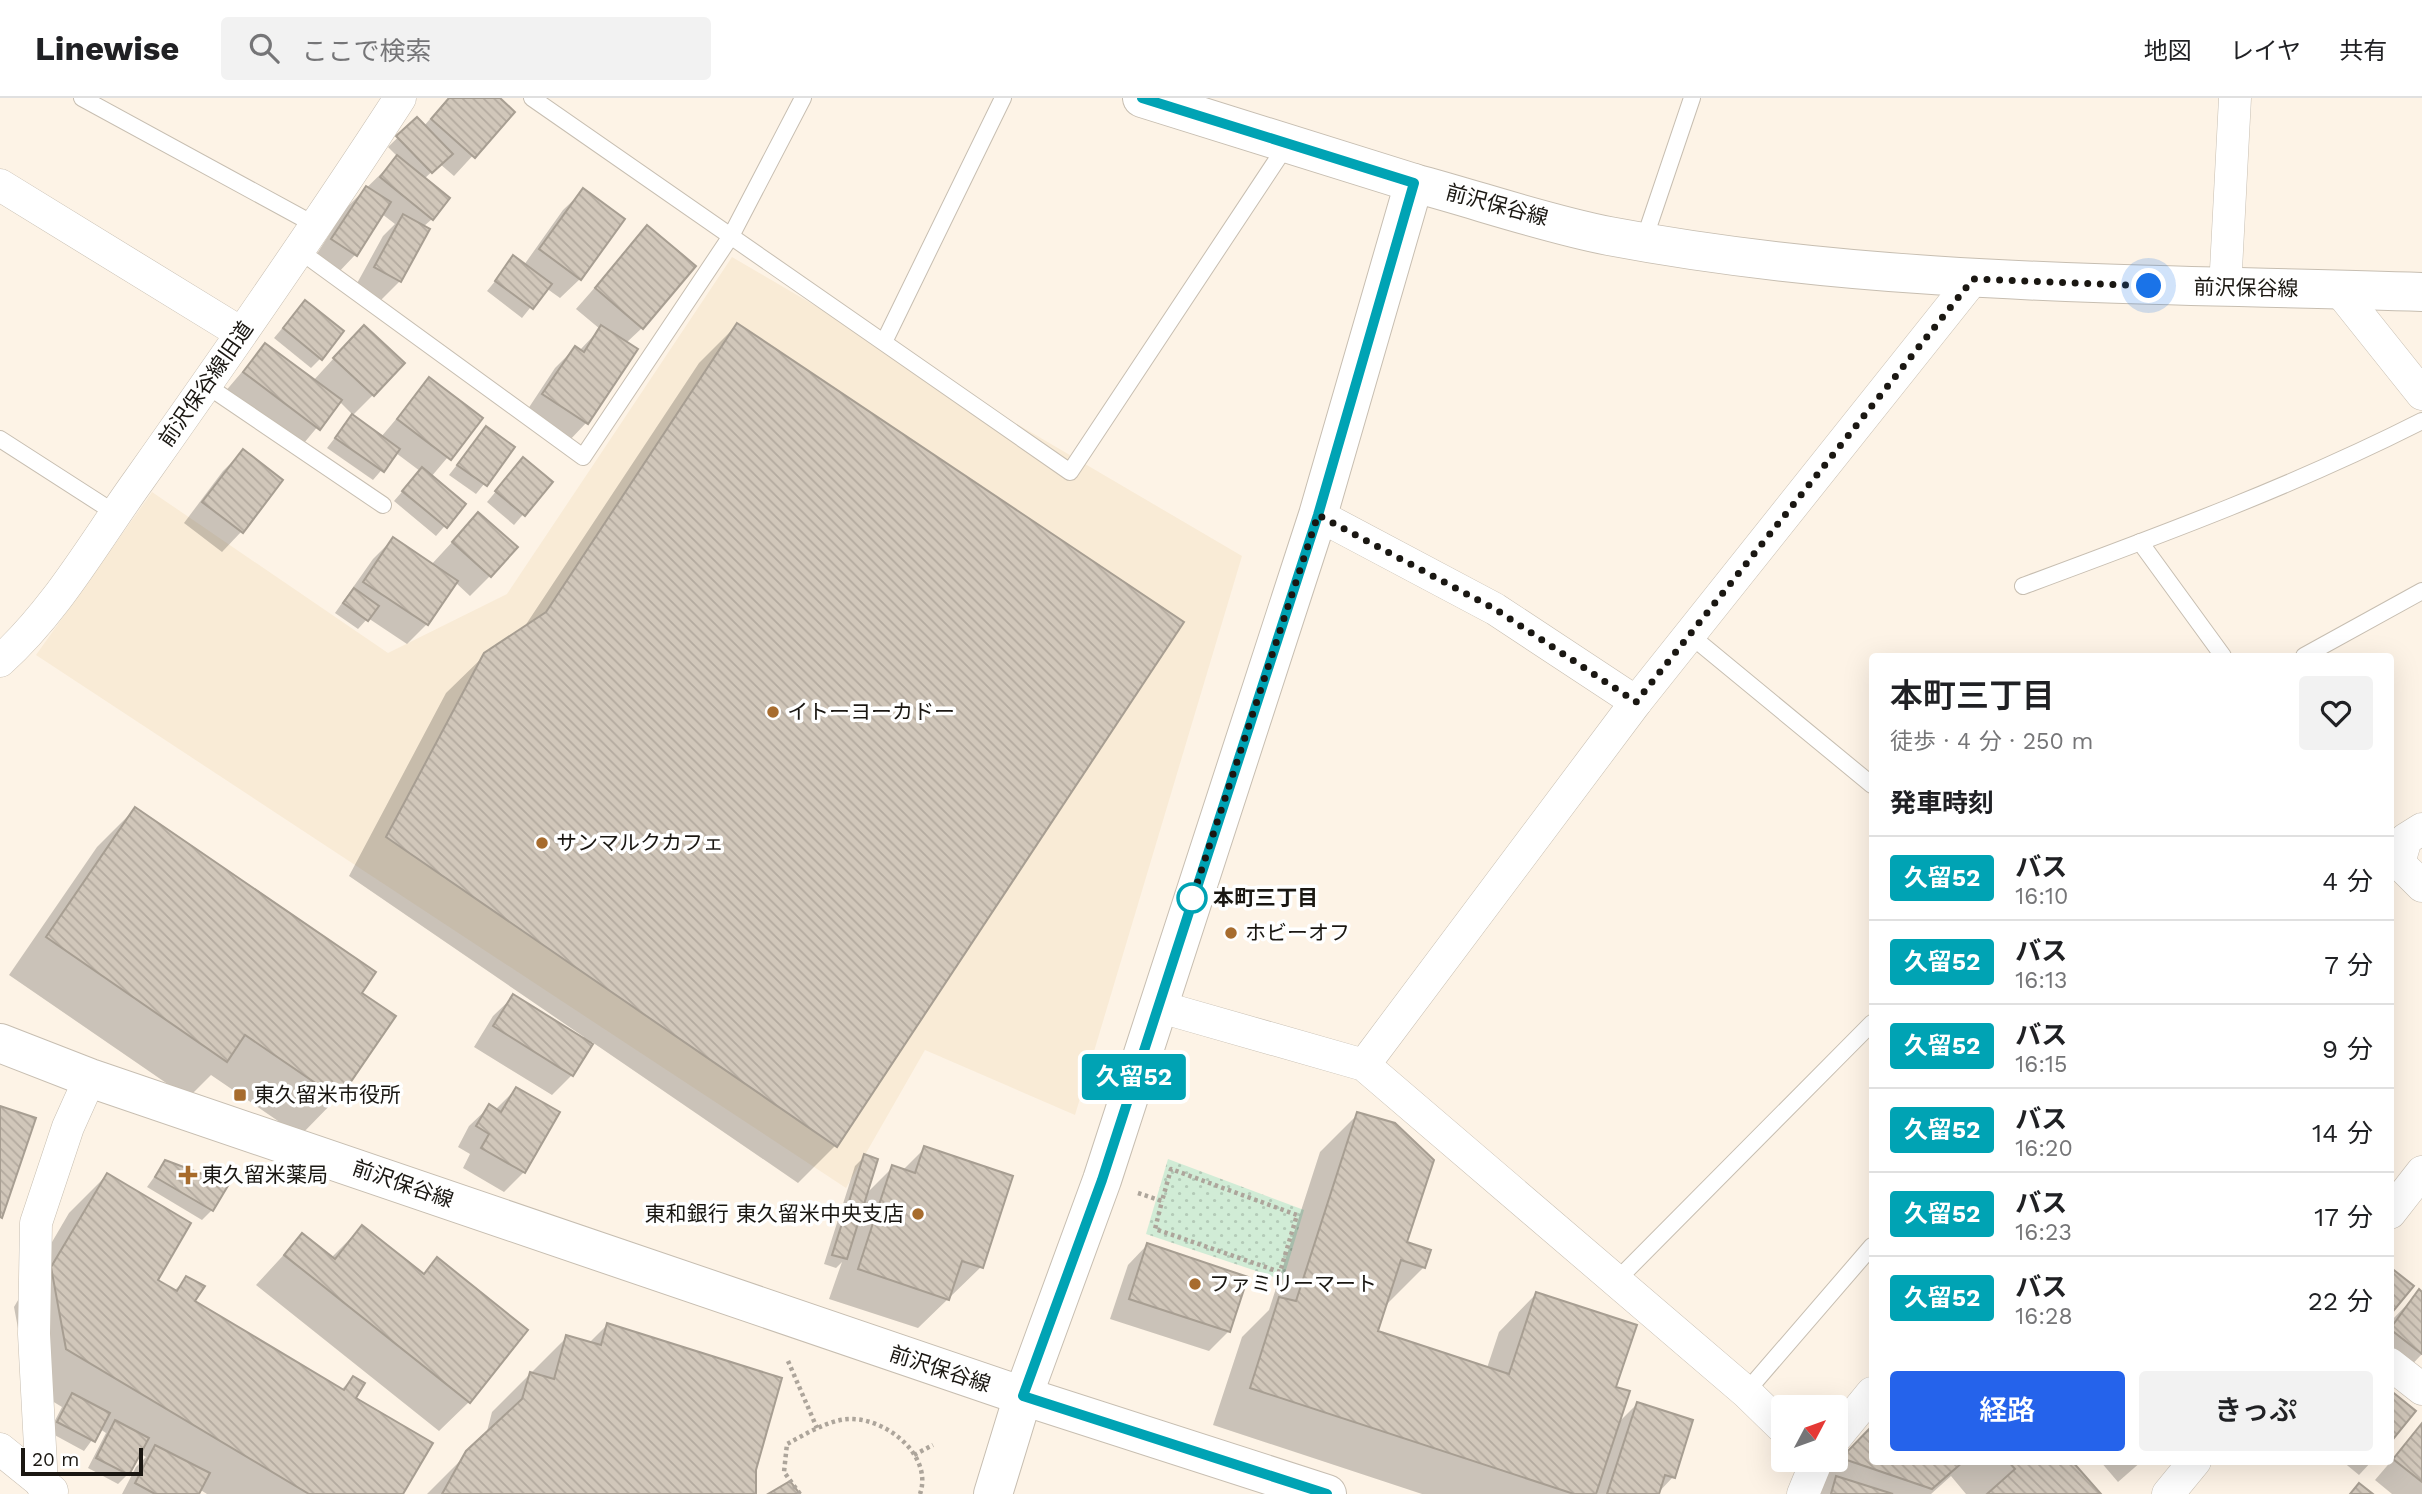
<!DOCTYPE html>
<html lang="ja">
<meta charset="utf-8">
<style>
:root{--surface:#fff;--page:#f2f2f2;--text:#202124;--muted:#757577;--line:#e0e0e0;--accent:#2563eb}
body{margin:0;font-family:"Work Sans","Noto Sans JP",sans-serif;background:var(--page);color:var(--text);height:100vh;display:flex;flex-direction:column;font-size:26px;white-space:nowrap}
*{box-sizing:border-box;margin:0}
p{font-size:23px;color:var(--muted)}
.icon{flex:none;width:38px;height:38px;fill:none;stroke:currentColor;stroke-width:2;stroke-linecap:round;stroke-linejoin:round}
.map{position:relative;flex:1;overflow:hidden}
.side{position:absolute;left:1869px;top:555px;width:525px;height:812px;display:flex;flex-direction:column;background:var(--surface);border-radius:7px;box-shadow:0 7px 28px #0002}
.side>*{flex:none}
.badge{padding:0 14px;border-radius:5px;font-size:24px;line-height:46px}
.needle{width:46px;rotate:49deg}
.tools{position:absolute;left:1771px;top:1297px;display:grid;gap:14px}
.tools a{display:grid;place-items:center;width:77px;height:77px;border-radius:7px;background:var(--surface);box-shadow:0 7px 28px #0002;font-size:35px}
.scale{position:absolute;left:21px;bottom:18px;width:122px;box-sizing:border-box;padding-left:7px;border:4px solid #1a1712;border-top:0;font-size:19px;line-height:24px;white-space:nowrap;color:#1a1712;-webkit-text-stroke:5px #fff;paint-order:stroke}
.you{position:absolute;width:35px;height:35px;margin:-18px;border:5px solid #fff;border-radius:50%;background:#1a73e8;box-shadow:0 0 0 10px #1a73e833}
.map>.badge{position:absolute;translate:-50% -50%;box-shadow:0 0 0 4px #fff}
h2{padding:0 21px;font-size:26px;line-height:63px}
.round{display:grid;place-items:center;flex:none;width:74px;height:74px;border-radius:7px;background:var(--page)}
.head{display:flex;align-items:center;justify-content:space-between;height:119px;padding:0 21px}
h1{font-size:33px;font-weight:600;line-height:52px}
.primary-button{display:flex;gap:14px;margin-top:auto;padding:14px 21px}
.primary-button a{flex:1;height:80px;border-radius:7px;background:var(--accent);color:#fff;font-size:28px;font-weight:600;line-height:80px;text-align:center}
.primary-button a+a{background:var(--page);color:var(--text)}
ul{padding:0;list-style:none}
li{display:flex;align-items:center;gap:21px;height:84px;padding:0 21px;border-top:2px solid var(--line)}
li div{flex:1}
li b{display:block;font-size:26px}
li em{font-style:normal}
li .badge{min-width:77px;font-weight:700;text-align:center}
header{display:flex;align-items:center;gap:42px;box-sizing:border-box;height:98px;padding:0 35px;background:var(--surface);border-bottom:2px solid var(--line)}
header strong{font-size:33px}
nav{display:flex;gap:38px;margin-inline-start:auto;font-size:24px}
.search{width:490px;height:63px;background:var(--page);display:flex;align-items:center;gap:18px;box-sizing:border-box;padding:0 24px;border-radius:7px;color:var(--muted);font-size:26px}
.map>svg:first-child{display:block}
.built{fill:#f9ebd6}
.grass{fill:url(#grass-dots)}
.shadow{fill:#0003}
.building{fill:url(#building-back-hatch);stroke:#a79e92;stroke-width:2}
.lines{fill:none;stroke-linecap:round;stroke-linejoin:round}
.service-casing{stroke:#c7beb1;stroke-width:18}
.minor-casing{stroke:#c7beb1;stroke-width:33}
.tertiary-casing{stroke:#c7beb1;stroke-width:40}
.secondary-casing{stroke:#c7beb1;stroke-width:40}
.path{stroke:#ada59b;stroke-width:4.5;stroke-dasharray:3.5 3.5;stroke-linecap:butt}
.service{stroke:#fff;stroke-width:16}
.minor{stroke:#fff;stroke-width:32}
.tertiary{stroke:#fff;stroke-width:38}
.secondary{stroke:#fff;stroke-width:38}
.line-casing{stroke:#fff;stroke-width:16}
.line{stroke:#00a3b4;stroke-width:10}
.walk{stroke:#1a1712;stroke-width:7;stroke-dasharray:0 12.6}
.poi-dot{fill:#a76c2e;stroke:#fff;stroke-width:2.5}
.stop-dot{fill:#fff;stroke:#00a3b4;stroke-width:3.5}
.labels{text-anchor:middle;stroke-width:7;stroke-linejoin:round;paint-order:stroke}
.street-label{font-size:21px;fill:#1a1712;stroke:#fff}
.poi-label{font-size:21px;fill:#1a1712;stroke:#fff;text-anchor:start}
.stop-label{font-size:21px;font-weight:bold;fill:#1a1712;stroke:#fff;text-anchor:start}
</style>
<header>
<strong>Linewise</strong>
<div class="search"><svg class="icon" aria-label="search" viewBox="0 0 24 24"><circle cx="10" cy="10" r="6"/><path d="M15 15l6 6"/></svg>ここで検索</div>
<nav><a>地図</a><a>レイヤ</a><a>共有</a></nav>
</header>
<div class="map">
<svg width="2422" height="1396" viewBox="0 0 2422 1396">
<defs>
<pattern id="grass-dots" width="8" height="8" patternUnits="userSpaceOnUse" patternTransform="scale(1.75)"><rect width="8" height="8" fill="#d1ecd6"/><path d="M2 2h.1M6 6h.1" fill="none" stroke="#b3cab7" stroke-width="1.8" stroke-linecap="round"/></pattern>
<pattern id="building-back-hatch" width="6" height="6" patternUnits="userSpaceOnUse" patternTransform="scale(1.75)"><rect width="6" height="6" fill="#d1c7ba"/><path d="M-1 5l2 2M0 0l6 6M5-1l2 2" fill="none" stroke="#b3aa9f"/></pattern>
</defs>
<rect width="100%" height="100%" fill="#fdf3e6"/>
<path class="built" d="M 732,159 L 1242,458 L 1075,1017 L 925,952 L 846,1090 L 36,557 L 152,394 L 388,555 L 507,496 Z"/>
<path class="grass" d="M 1168,1061 L 1304,1112 L 1283,1182 L 1146,1136 Z"/>
<g class="shadow">
<path d="M 448,0 L 497,0 L 513,14 L 454,78 L 440,66 L 424,81 L 432,121 L 423,129 L 400,183 L 380,203 L 355,189 L 383,138 L 395,126 L 382,116 L 355,157 L 336,177 L 313,162 L 346,110 L 398,59 L 388,49 L 417,21 L 424,28 Z"/>
<path d="M 583,93 L 580,181 L 560,200 L 546,190 L 522,220 L 487,193 L 514,160 L 524,167 L 563,112 Z"/>
<path d="M 647,130 L 642,230 L 626,245 L 635,251 L 586,325 L 567,345 L 524,317 L 555,270 L 575,250 L 579,253 L 600,231 L 576,211 Z"/>
<path d="M 296,214 L 321,260 L 311,270 L 274,240 Z"/>
<path d="M 737,227 L 836,1047 L 798,1085 L 592,944 L 572,977 L 552,997 L 474,949 L 493,918 L 513,899 L 583,941 L 584,939 L 349,778 L 446,595 L 485,557 L 523,531 L 699,265 Z"/>
<path d="M 265,247 L 313,283 L 344,249 L 373,297 L 353,317 L 339,303 L 299,351 L 224,295 Z"/>
<path d="M 430,281 L 480,321 L 431,379 L 464,406 L 436,438 L 394,403 L 420,373 L 396,355 L 373,382 L 327,350 L 352,318 L 381,339 Z"/>
<path d="M 486,330 L 513,350 L 476,396 L 449,377 Z"/>
<path d="M 243,353 L 280,382 L 241,434 L 222,454 L 184,425 L 223,373 Z"/>
<path d="M 523,361 L 551,384 L 514,427 L 487,404 Z"/>
<path d="M 478,416 L 490,478 L 470,498 L 455,484 L 427,526 L 407,546 L 368,520 L 358,531 L 335,515 L 373,461 L 393,441 L 431,467 Z"/>
<path d="M 135,711 L 360,895 L 393,919 L 337,1000 L 300,1038 L 211,977 L 188,1000 L 9,877 L 97,749 Z"/>
<path d="M 516,991 L 524,1074 L 504,1094 L 463,1070 L 470,1056 L 458,1049 L 469,1028 L 489,1009 L 495,1012 Z"/>
<path d="M 1358,1016 L 1404,1146 L 1424,1169 L 1386,1207 L 1376,1234 L 1487,1270 L 1499,1234 L 1536,1196 L 1614,1290 L 1617,1326 L 1637,1306 L 1673,1379 L 1657,1396 L 1422,1396 L 1213,1327 L 1242,1239 L 1269,1212 L 1320,1054 Z"/>
<path d="M 925,1050 L 981,1169 L 918,1230 L 829,1201 L 842,1164 L 836,1170 L 824,1166 L 855,1068 L 865,1058 L 865,1097 L 893,1069 L 902,1073 Z"/>
<path d="M 165,1064 L 212,1112 L 202,1122 L 147,1089 Z"/>
<path d="M 107,1077 L 156,1182 L 174,1193 L 187,1180 L 193,1204 L 341,1292 L 353,1280 L 354,1300 L 401,1396 L 207,1396 L 199,1391 L 197,1396 L 122,1396 L 136,1369 L 146,1359 L 139,1355 L 128,1376 L 118,1386 L 88,1370 L 106,1335 L 100,1331 L 84,1353 L 49,1334 L 62,1309 L 29,1289 L 14,1209 L 69,1115 Z"/>
<path d="M 362,1129 L 422,1177 L 437,1161 L 526,1232 L 469,1304 L 439,1333 L 256,1187 L 302,1137 L 331,1160 Z"/>
<path d="M 1147,1147 L 1229,1233 L 1209,1253 L 1110,1221 L 1128,1167 Z"/>
<path d="M 2419,1194 L 2422,1196 L 2422,1256 L 2403,1276 L 2390,1266 L 2390,1224 Z"/>
<path d="M 607,1227 L 754,1372 L 754,1396 L 427,1396 L 486,1337 L 492,1314 L 567,1239 L 589,1245 Z"/>
<path d="M 2422,1327 L 2422,1396 L 2392,1396 L 2375,1382 Z"/>
<path d="M 1872,1330 L 1872,1363 L 2070,1363 L 2099,1396 L 1966,1396 L 1951,1378 L 1931,1396 L 1808,1396 Z"/>
<path d="M 2100,1363 L 2142,1363 L 2118,1384 Z"/>
<path d="M 2342,1363 L 2372,1363 L 2359,1377 Z"/>
</g>
<g class="building">
<path d="M 449,0 L 500,0 L 515,14 L 475,60 L 431,21 Z"/>
<path d="M 417,19 L 453,56 L 432,75 L 396,38 Z"/>
<path d="M 397,57 L 450,100 L 433,122 L 380,79 Z"/>
<path d="M 366,88 L 391,104 L 357,158 L 331,141 Z"/>
<path d="M 583,90 L 625,121 L 581,182 L 539,151 Z"/>
<path d="M 403,116 L 430,131 L 401,184 L 374,169 Z"/>
<path d="M 647,127 L 696,168 L 643,231 L 595,190 Z"/>
<path d="M 513,157 L 552,186 L 533,211 L 495,183 Z"/>
<path d="M 305,202 L 344,233 L 322,262 L 283,230 Z"/>
<path d="M 737,225 L 1184,524 L 837,1049 L 386,739 L 484,555 L 546,514 Z"/>
<path d="M 364,227 L 405,265 L 374,298 L 333,260 Z"/>
<path d="M 601,227 L 638,251 L 588,326 L 542,296 L 575,248 L 584,254 Z"/>
<path d="M 265,245 L 342,302 L 320,332 L 243,274 Z"/>
<path d="M 429,279 L 483,320 L 451,362 L 397,321 Z"/>
<path d="M 352,316 L 400,351 L 384,374 L 335,340 Z"/>
<path d="M 486,328 L 515,349 L 487,388 L 457,367 Z"/>
<path d="M 243,351 L 283,382 L 243,435 L 202,404 Z"/>
<path d="M 523,359 L 553,384 L 525,418 L 495,393 Z"/>
<path d="M 422,369 L 466,406 L 447,430 L 402,393 Z"/>
<path d="M 478,414 L 518,449 L 491,479 L 452,444 Z"/>
<path d="M 393,439 L 458,483 L 428,527 L 363,484 Z"/>
<path d="M 354,490 L 379,508 L 368,523 L 343,505 Z"/>
<path d="M 135,709 L 376,874 L 362,895 L 396,918 L 339,1001 L 245,937 L 227,964 L 46,839 Z"/>
<path d="M 513,896 L 593,946 L 573,978 L 493,928 Z"/>
<path d="M 516,989 L 560,1014 L 525,1075 L 481,1050 L 489,1036 L 476,1028 L 489,1006 L 501,1014 Z"/>
<path d="M 0,1008 L 36,1020 L 2,1120 L 0,1119 Z"/>
<path d="M 1357,1014 L 1395,1025 L 1434,1062 L 1407,1144 L 1431,1152 L 1425,1170 L 1401,1162 L 1378,1233 L 1509,1276 L 1536,1194 L 1637,1227 L 1616,1289 L 1630,1293 L 1596,1396 L 1574,1396 L 1250,1290 L 1279,1199 L 1296,1203 Z"/>
<path d="M 924,1048 L 1013,1078 L 983,1170 L 962,1163 L 949,1202 L 858,1171 L 892,1067 L 915,1075 Z"/>
<path d="M 864,1056 L 878,1061 L 847,1161 L 832,1157 Z"/>
<path d="M 165,1062 L 229,1086 L 213,1113 L 155,1079 Z"/>
<path d="M 107,1075 L 191,1125 L 158,1182 L 177,1193 L 186,1178 L 205,1188 L 195,1203 L 344,1292 L 353,1278 L 365,1285 L 356,1300 L 433,1345 L 403,1396 L 309,1396 L 66,1251 L 51,1169 Z"/>
<path d="M 362,1127 L 424,1176 L 437,1159 L 528,1232 L 470,1305 L 284,1157 L 302,1135 L 335,1161 Z"/>
<path d="M 1147,1145 L 1248,1179 L 1230,1234 L 1129,1201 Z"/>
<path d="M 2390,1169 L 2414,1188 L 2390,1217 Z"/>
<path d="M 2419,1191 L 2422,1194 L 2422,1256 L 2390,1231 Z"/>
<path d="M 607,1225 L 782,1280 L 756,1372 L 756,1396 L 442,1396 L 466,1353 L 522,1301 L 530,1274 L 554,1281 L 566,1237 L 601,1247 Z"/>
<path d="M 2390,1292 L 2416,1313 L 2390,1345 Z"/>
<path d="M 72,1295 L 110,1315 L 95,1344 L 57,1324 Z"/>
<path d="M 1637,1304 L 1693,1322 L 1675,1380 L 1665,1377 L 1659,1396 L 1607,1396 Z"/>
<path d="M 115,1322 L 149,1340 L 129,1377 L 96,1360 Z"/>
<path d="M 2422,1325 L 2422,1384 L 2393,1361 Z"/>
<path d="M 1872,1328 L 1872,1363 L 1964,1363 L 1932,1391 L 1841,1360 Z"/>
<path d="M 155,1347 L 210,1375 L 199,1396 L 155,1396 L 135,1385 Z"/>
<path d="M 2008,1363 L 2072,1363 L 2101,1396 L 1987,1396 L 2015,1371 Z"/>
<path d="M 1836,1378 L 1893,1396 L 1831,1396 Z"/>
<path d="M 790,1383 L 800,1396 L 768,1396 Z"/>
<path d="M 2359,1385 L 2373,1396 L 2350,1396 Z"/>
</g>
<g class="lines">
<defs>
<g id="service">
<path d="M 82,0 L 317,128"/>
<path d="M 532,0 L 1070,374 L 1288,45"/>
<path d="M 1644,142 L 1692,0"/>
<path d="M 300,153 L 583,359 L 731,138 L 803,0"/>
<path d="M 884,244 L 1003,0"/>
<path d="M 206,287 L 383,407"/>
<path d="M 0,341 L 115,415"/>
<path d="M 2140,444 L 2223,558"/>
<path d="M 2023,488 C 2158,438 2294,388 2422,323"/>
<path d="M 1690,537 L 1872,687"/>
<path d="M 2304,558 L 2422,493"/>
<path d="M 1617,1182 L 1872,925"/>
<path d="M 1746,1294 L 1872,1148"/>
</g>
<g id="minor">
<path d="M 0,87 L 241,235"/>
<path d="M 2225,191 L 2235,0"/>
<path d="M 2339,192 L 2422,296"/>
<path d="M 1318,417 L 1495,511 L 1636,604"/>
<path d="M 0,563 C 56,513 95,443 139,382 C 228,256 316,130 400,0"/>
<path d="M 2422,731 L 2406,741 L 2399,765 L 2422,788"/>
<path d="M 1157,908 L 1364,967 L 1746,1294 L 1783,1330"/>
<path d="M 1364,967 L 1636,604 L 1973,181"/>
<path d="M 2390,1115 L 2422,1074"/>
<path d="M 2390,1266 L 2422,1291"/>
<path d="M 1836,1339 L 1872,1295"/>
<path d="M 0,1351 L 52,1393"/>
<path d="M 42,1387 L 34,1236 L 36,1125 L 68,1029 L 90,980"/>
<path d="M 1803,1396 L 1817,1362"/>
<path d="M 2168,1396 L 2195,1363"/>
</g>
<g id="tertiary">
<path d="M 1142,0 L 1414,85"/>
<path d="M 993,1396 L 1023,1298 L 1327,1396"/>
</g>
<path id="secondary" d="M 0,945 L 90,980 L 1023,1298 L 1102,1082 L 1318,417 L 1414,85 C 1478,102 1543,125 1609,138 C 1877,189 2150,185 2422,194"/>
</defs>
<use href="#service" class="service-casing"/>
<use href="#minor" class="minor-casing"/>
<use href="#tertiary" class="tertiary-casing"/>
<use href="#secondary" class="secondary-casing"/>
<g class="path">
<path d="M 1138,1095 L 1162,1103 L 1171,1071 L 1297,1117 L 1280,1174 L 1155,1131 L 1162,1103"/>
<path d="M 788,1263 L 817,1330"/>
<path d="M 914,1357 L 933,1347"/>
<path d="M 800,1396 L 784,1374 L 787,1346 C 806,1336 831,1320 853,1321 C 888,1322 933,1358 920,1396"/>
</g>
<use href="#service" class="service"/>
<use href="#minor" class="minor"/>
<use href="#tertiary" class="tertiary"/>
<use href="#secondary" class="secondary"/>
</g>
<g class="lines">
<defs>
<path id="line" d="M 1142,0 L 1414,85 L 1318,417 L 1102,1082 L 1023,1298 L 1327,1396"/>
</defs>
<use href="#line" class="line-casing"/>
<use href="#line" class="line"/>
<path class="walk" d="M 1192,800 L 1191,804 L 1318,417 L 1495,511 L 1636,604 L 1973,181 L 2149,188"/>
</g>
<g class="poi-dot">
<circle cx="773" cy="614" r="7"/>
<circle cx="542" cy="745" r="7"/>
<circle cx="1231" cy="835" r="7"/>
<rect x="233" y="990" width="14" height="14" rx="3.5"/>
<path d="M184.5 1066.5h7v7h7v7h-7v7h-7v-7h-7v-7h7z"/>
<circle cx="918" cy="1116" r="7"/>
<circle cx="1195" cy="1186" r="7"/>
</g>
<circle class="stop-dot" cx="1192" cy="800" r="14"/>
<g class="labels">
<g class="street-label">
<text transform="translate(1497 107) rotate(15)" y="7">前沢保谷線</text>
<text transform="translate(2246 190) rotate(1)" y="7">前沢保谷線</text>
<text transform="translate(206 286) rotate(-55)" y="7">前沢保谷線旧道</text>
<text transform="translate(403 1086) rotate(19)" y="7">前沢保谷線</text>
<text transform="translate(940 1271) rotate(18)" y="7">前沢保谷線</text>
</g>
<g class="poi-label">
<text x="787" y="621">イトーヨーカドー</text>
<text x="556" y="752">サンマルクカフェ</text>
<text x="1245" y="842">ホビーオフ</text>
<text x="254" y="1004">東久留米市役所</text>
<text x="202" y="1084">東久留米薬局</text>
<text x="904" y="1123" text-anchor="end">東和銀行 東久留米中央支店</text>
<text x="1209" y="1193">ファミリーマート</text>
</g>
<g class="stop-label">
<text x="1213" y="807">本町三丁目</text>
</g>
</g>
</svg>
<div class="tools">
<a><svg class="needle" viewBox="-14 -14 28 28"><path d="M0-13l5 13h-10z" fill="#e53935"/><path d="M0 13l5-13h-10z" fill="#757577"/></svg></a>
</div>
<div class="scale">20 m</div>
<div class="you" style="left:2149px;top:188px"></div>
<b class="badge" style="left:1134px;top:979px;background:#00a3b4;color:#fff">久留52</b>
<section class="side">
<div class="head"><div><h1>本町三丁目</h1><p>徒歩 · 4 分 · 250 m</p></div><a class="round"><svg class="icon" aria-label="heart" viewBox="0 0 24 24"><path d="M12 20l-8-8c-3-5 5-10 8-4 3-6 11-1 8 4z"/></svg></a></div>
<h2>発車時刻</h2>
<ul>
<li><span class="badge" style="background:#00a3b4;color:#fff">久留52</span><div><b>バス</b><p>16:10</p></div><em>4 分</em></li>
<li><span class="badge" style="background:#00a3b4;color:#fff">久留52</span><div><b>バス</b><p>16:13</p></div><em>7 分</em></li>
<li><span class="badge" style="background:#00a3b4;color:#fff">久留52</span><div><b>バス</b><p>16:15</p></div><em>9 分</em></li>
<li><span class="badge" style="background:#00a3b4;color:#fff">久留52</span><div><b>バス</b><p>16:20</p></div><em>14 分</em></li>
<li><span class="badge" style="background:#00a3b4;color:#fff">久留52</span><div><b>バス</b><p>16:23</p></div><em>17 分</em></li>
<li><span class="badge" style="background:#00a3b4;color:#fff">久留52</span><div><b>バス</b><p>16:28</p></div><em>22 分</em></li>
</ul>
<div class="primary-button"><a>経路</a><a>きっぷ</a></div>
</section>
</div>
